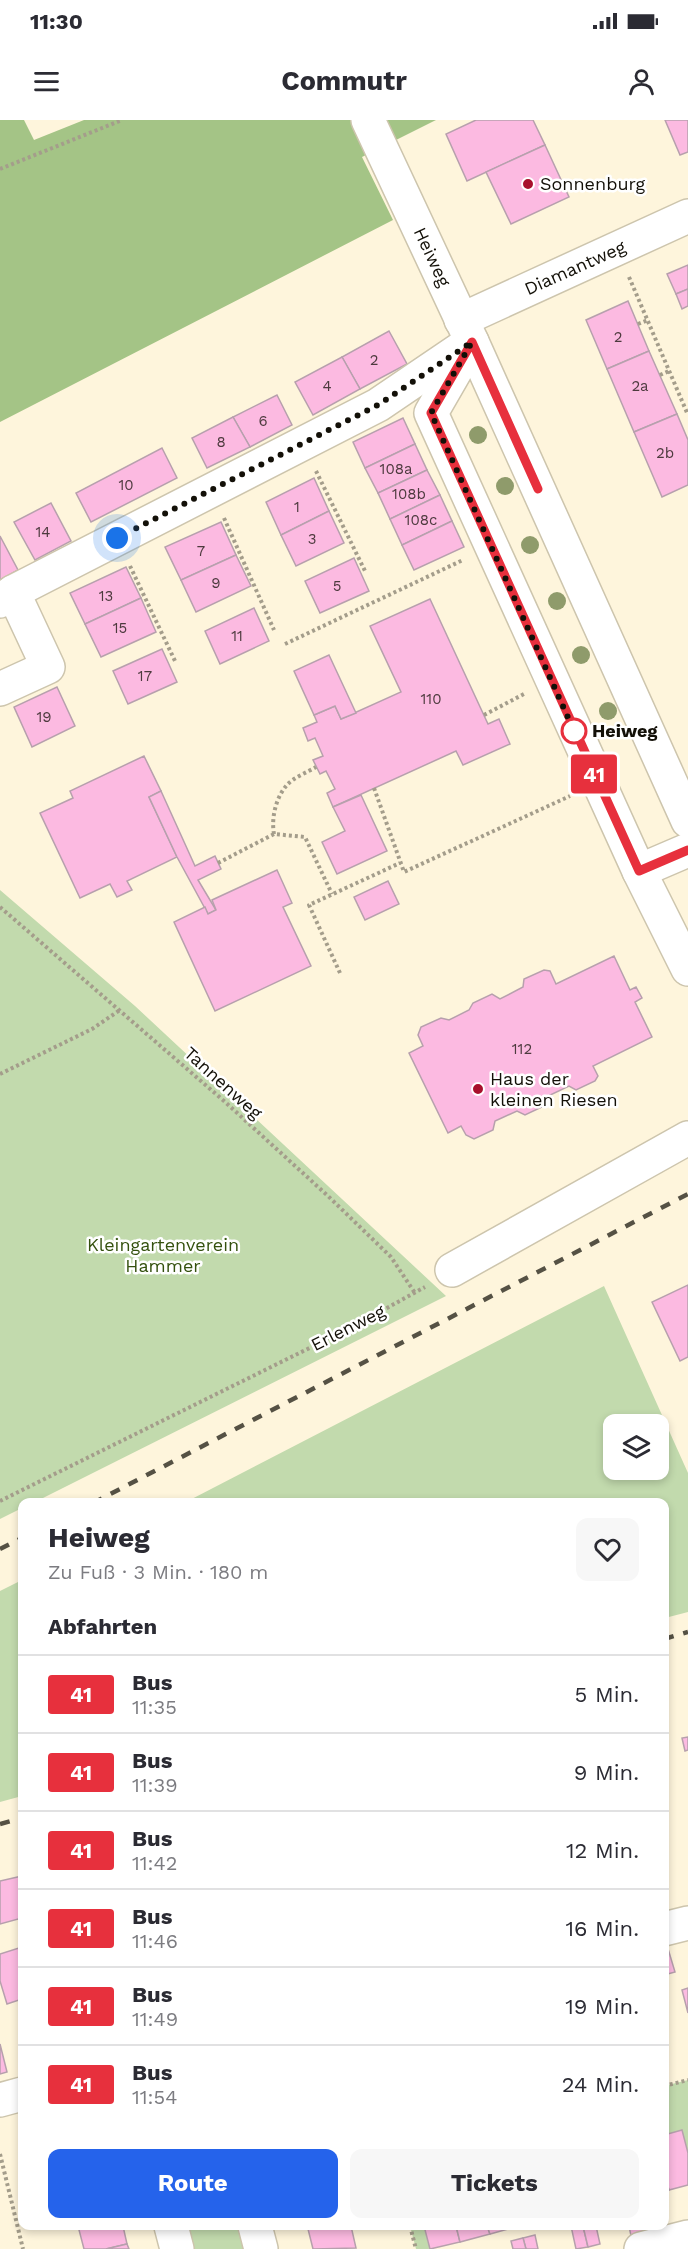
<!DOCTYPE html>
<html lang="de">
<meta charset="utf-8">
<style>
:root{--surface:#fff;--page:#f7f7f7;--text:#2b2b33;--muted:#7c7c81;--line:#e1e1e2;--accent:#2563eb}
body{margin:0;font-family:"Work Sans",sans-serif;background:var(--page);color:var(--text);height:100vh;display:flex;flex-direction:column;font-size:22px;white-space:nowrap}
*{box-sizing:border-box;margin:0}
p{font-size:20px;color:var(--muted)}
.icon{flex:none;width:33px;height:33px;fill:none;stroke:currentColor;stroke-width:2;stroke-linecap:round;stroke-linejoin:round}
.map{position:relative;flex:1;overflow:hidden}
.sheet{position:absolute;left:18px;top:1378px;width:651px;height:732px;display:flex;flex-direction:column;background:var(--surface);border-radius:12px;box-shadow:0 3px 9px #0003}
.sheet>*{flex:none}
.badge{padding:0 12px;border-radius:4px;font-size:21px;line-height:39px}
.fabs{position:absolute;left:603px;top:1294px;display:grid;gap:12px}
.fabs a{display:grid;place-items:center;width:66px;height:66px;border-radius:12px;background:var(--surface);box-shadow:0 3px 9px #0003;font-size:30px}
.you{position:absolute;width:30px;height:30px;margin:-15px;border:4px solid #fff;border-radius:50%;background:#1a73e8;box-shadow:0 0 0 9px #1a73e833}
.map>.badge{position:absolute;translate:-50% -50%;box-shadow:0 0 0 3px #fff}
h2{padding:0 30px;font-size:22px;line-height:54px}
.round{display:grid;place-items:center;flex:none;width:63px;height:63px;border-radius:12px;background:var(--page)}
.summary{display:flex;align-items:center;justify-content:space-between;height:102px;padding:0 30px}
h1{font-size:28px;font-weight:700;line-height:45px}
.cta{display:flex;gap:12px;margin-top:auto;padding:12px 30px}
.cta a{flex:1;height:69px;border-radius:12px;background:var(--accent);color:#fff;font-size:24px;font-weight:700;line-height:69px;text-align:center}
.cta a+a{background:var(--page);color:var(--text)}
ul{padding:0;list-style:none}
li{display:flex;align-items:center;gap:18px;height:78px;padding:0 30px;border-top:2px solid var(--line)}
li div{flex:1}
li b{display:block;font-size:22px}
li em{font-style:normal}
li .badge{min-width:66px;font-weight:700;text-align:center}
.status{display:flex;justify-content:space-between;align-items:center;height:42px;padding:0 30px;background:var(--surface);direction:ltr}
.status svg{height:16px;fill:currentColor}
header{display:flex;justify-content:space-between;align-items:center;height:78px;padding:0 30px;background:var(--surface);font-size:27px;font-weight:700}
.map>svg:first-child{display:block}
.green{fill:#c2daad;fill-rule:evenodd}
.forest{fill:#a4c486}
.building{fill:#fcbae1;stroke:#b7a0ad;stroke-width:1.5}
.lines{fill:none;stroke-linecap:round;stroke-linejoin:round}
.minor-casing{stroke:#cdc5ad;stroke-width:36}
.path{stroke:#a49d8b;stroke-width:4;stroke-dasharray:3 3;stroke-linecap:butt}
.minor{stroke:#fff;stroke-width:33}
.rail{stroke:#555144;stroke-width:4.5;stroke-dasharray:10 10;stroke-linecap:butt}
.tree{fill:#8f9b6b}
.line-casing{stroke:#fff;stroke-width:14}
.line{stroke:#e7303d;stroke-width:9}
.walk{stroke:#131008;stroke-width:6;stroke-dasharray:0 10.8}
.poi-dot{fill:#a8102c;stroke:#fff;stroke-width:2}
.stop-dot{fill:#fff;stroke:#e7303d;stroke-width:3}
.labels{text-anchor:middle;stroke-width:5;stroke-linejoin:round;paint-order:stroke}
.number-label{font-size:15px;fill:#4d3a3e}
.poi-label{font-size:18px;fill:#131008;stroke:#fff;text-anchor:start}
.street-label{font-size:18px;fill:#131008;stroke:#fff}
.stop-label{font-size:18px;font-weight:bold;fill:#131008;stroke:#fff;text-anchor:start}
.park-label{font-size:18px;fill:#34510e;stroke:#fff}
</style>
<div class="status"><b>11:30</b><svg viewBox="0 0 49 12"><path d="M0 12V9h3v3zM5 12V6h3v6zM10 12V3h3v9zM15 12V0h3v12zM26 1h20v11H26zM47 4h2v5h-2z"/></svg></div>
<header><svg class="icon" aria-label="menu" viewBox="0 0 24 24"><path d="M4 6h16M4 12h16M4 18h16"/></svg>Commutr<svg class="icon" aria-label="person" viewBox="0 0 24 24"><circle cx="12" cy="8" r="4"/><path d="M4 21q1-7 8-7t8 7"/></svg></header>
<div class="map">
<svg width="688" height="2129" viewBox="0 0 688 2129">
<rect width="100%" height="100%" fill="#fef5dc"/>
<g class="green">
<path d="M 0,770 L 135,886 L 446,1176 L 33,1383 L 22,1383 L 22,1388 L 0,1399 Z"/>
<path d="M 604,1166 L 688,1353 L 688,1492 L 665,1498 L 664,1383 L 184,1383 ZM 614,1305 L 658,1305 L 658,1350 L 614,1350 Z"/>
<path d="M 22,1460 L 22,1676 L 0,1682 L 0,1471 Z"/>
<path d="M 688,1960 L 688,2033 L 682,2010 L 665,2015 L 664,1966 Z"/>
<path d="M 182,2106 L 246,2106 L 251,2129 L 188,2129 Z"/>
<path d="M 410,2106 L 424,2106 L 430,2129 L 416,2129 Z"/>
</g>
<path class="forest" d="M 0,0 L 24,0 L 34,20 L 84,0 L 436,0 L 362,37 L 393,100 L 0,302 Z"/>
<g class="building">
<path d="M 476,0 L 533,0 L 545,25 L 467,61 L 446,14 Z"/>
<path d="M 665,0 L 688,0 L 688,32 L 680,35 Z"/>
<path d="M 545,25 L 569,77 L 511,104 L 486,52 Z"/>
<path d="M 688,145 L 688,169 L 676,174 L 667,154 Z"/>
<path d="M 688,169 L 688,186 L 682,189 L 676,174 Z"/>
<path d="M 628,181 L 649,231 L 607,249 L 586,200 Z"/>
<path d="M 389,211 L 407,244 L 360,269 L 342,237 Z"/>
<path d="M 649,231 L 677,294 L 634,312 L 607,249 Z"/>
<path d="M 342,237 L 360,269 L 313,295 L 295,262 Z"/>
<path d="M 277,275 L 292,305 L 250,327 L 233,297 Z"/>
<path d="M 677,294 L 688,320 L 688,365 L 662,377 L 634,312 Z"/>
<path d="M 233,297 L 250,327 L 207,348 L 192,318 Z"/>
<path d="M 403,298 L 415,324 L 365,348 L 353,322 Z"/>
<path d="M 415,324 L 427,350 L 378,373 L 365,348 Z"/>
<path d="M 162,328 L 177,358 L 91,402 L 76,373 Z"/>
<path d="M 427,350 L 440,375 L 390,399 L 378,373 Z"/>
<path d="M 314,358 L 329,391 L 281,415 L 266,382 Z"/>
<path d="M 440,375 L 452,401 L 402,425 L 390,399 Z"/>
<path d="M 51,383 L 71,421 L 35,440 L 14,402 Z"/>
<path d="M 329,391 L 344,423 L 296,446 L 281,415 Z"/>
<path d="M 452,401 L 464,427 L 414,450 L 402,425 Z"/>
<path d="M 221,402 L 236,435 L 181,460 L 165,427 Z"/>
<path d="M 0,416 L 18,450 L 0,460 Z"/>
<path d="M 236,435 L 251,466 L 196,492 L 181,460 Z"/>
<path d="M 354,438 L 369,471 L 320,493 L 305,461 Z"/>
<path d="M 126,447 L 141,478 L 85,504 L 70,473 Z"/>
<path d="M 141,478 L 156,512 L 101,537 L 85,504 Z"/>
<path d="M 430,479 L 488,604 L 499,599 L 510,624 L 463,645 L 456,631 L 333,687 L 327,673 L 335,669 L 326,651 L 320,654 L 313,640 L 323,636 L 315,618 L 308,621 L 303,608 L 317,602 L 314,595 L 335,586 L 341,599 L 401,572 L 370,506 Z"/>
<path d="M 254,488 L 269,521 L 220,544 L 205,511 Z"/>
<path d="M 162,529 L 177,562 L 128,584 L 113,551 Z"/>
<path d="M 329,535 L 356,593 L 341,599 L 335,586 L 314,595 L 294,551 Z"/>
<path d="M 57,567 L 75,606 L 32,627 L 14,587 Z"/>
<path d="M 144,636 L 161,671 L 149,677 L 177,737 L 127,761 L 132,770 L 117,777 L 110,764 L 80,778 L 40,693 L 73,678 L 70,671 Z"/>
<path d="M 161,671 L 195,746 L 215,736 L 221,749 L 198,760 L 216,790 L 208,794 L 177,737 L 149,677 Z"/>
<path d="M 361,675 L 387,731 L 337,754 L 322,722 L 345,711 L 333,687 Z"/>
<path d="M 277,750 L 292,783 L 283,787 L 311,846 L 215,891 L 174,802 L 205,787 L 208,794 L 216,790 L 212,780 Z"/>
<path d="M 388,761 L 399,784 L 365,800 L 354,777 Z"/>
<path d="M 614,836 L 630,870 L 636,867 L 642,878 L 635,882 L 652,917 L 593,946 L 598,956 L 595,961 L 576,970 L 569,966 L 548,976 L 544,986 L 525,995 L 517,991 L 495,1001 L 493,1010 L 474,1019 L 466,1015 L 461,1006 L 448,1013 L 409,933 L 423,926 L 418,915 L 421,907 L 441,898 L 449,900 L 469,890 L 473,883 L 492,874 L 500,879 L 523,867 L 524,859 L 544,850 L 550,851 L 556,864 Z"/>
<path d="M 688,1165 L 688,1237 L 680,1241 L 652,1182 Z"/>
<path d="M 688,1617 L 688,1630 L 685,1631 L 682,1618 Z"/>
<path d="M 22,1756 L 22,1798 L 0,1804 L 0,1761 Z"/>
<path d="M 664,1822 L 666,1822 L 675,1852 L 664,1855 Z"/>
<path d="M 22,1827 L 22,1879 L 7,1884 L 0,1861 L 0,1834 Z"/>
<path d="M 688,1868 L 688,1893 L 682,1870 Z"/>
<path d="M 0,1924 L 7,1952 L 0,1954 Z"/>
<path d="M 682,2010 L 688,2033 L 688,2065 L 669,2070 L 664,2053 L 664,2015 Z"/>
<path d="M 664,2053 L 669,2070 L 664,2071 Z"/>
<path d="M 78,2106 L 123,2106 L 127,2124 L 106,2129 L 84,2129 Z"/>
<path d="M 318,2106 L 351,2106 L 356,2128 L 313,2129 L 308,2109 Z"/>
<path d="M 424,2106 L 456,2106 L 460,2122 L 430,2129 Z"/>
<path d="M 456,2106 L 487,2106 L 490,2114 L 460,2122 Z"/>
<path d="M 487,2106 L 519,2106 L 490,2114 Z"/>
<path d="M 571,2106 L 583,2106 L 588,2127 L 576,2129 Z"/>
<path d="M 583,2106 L 596,2106 L 600,2124 L 588,2127 Z"/>
<path d="M 629,2106 L 644,2106 L 645,2113 L 631,2116 Z"/>
<path d="M 535,2115 L 538,2129 L 526,2129 L 523,2118 Z"/>
<path d="M 523,2118 L 526,2129 L 513,2129 L 511,2121 Z"/>
<path d="M 127,2124 L 129,2129 L 106,2129 Z"/>
</g>
<g class="lines">
<defs>
<g id="minor">
<path d="M 368,0 L 472,222 L 688,701"/>
<path d="M 461,200 L 688,96"/>
<path d="M 472,222 L 431,293 L 639,751 L 688,730"/>
<path d="M 0,481 L 13,472 L 378,285 L 465,226"/>
<path d="M 0,569 L 48,547 L 13,472"/>
<path d="M 639,751 L 688,849"/>
<path d="M 452,1150 L 688,1018"/>
<path d="M 664,1809 L 688,1803"/>
<path d="M 0,1980 L 22,1974"/>
<path d="M 171,2106 L 177,2129"/>
<path d="M 255,2106 L 261,2129"/>
<path d="M 641,2129 L 688,2117"/>
</g>
</defs>
<use href="#minor" class="minor-casing"/>
<g class="path">
<path d="M 0,49 L 122,0"/>
<path d="M 629,157 L 688,295"/>
<path d="M 638,204 L 648,200"/>
<path d="M 660,255 L 669,251"/>
<path d="M 316,351 L 365,451"/>
<path d="M 224,398 L 274,510"/>
<path d="M 130,446 L 175,541"/>
<path d="M 285,524 L 463,440"/>
<path d="M 484,595 L 524,574"/>
<path d="M 374,668 L 404,752 L 570,676"/>
<path d="M 274,714 C 271,698 276,677 287,665 C 294,657 308,652 316,647"/>
<path d="M 218,743 L 274,714 L 305,717 L 332,774"/>
<path d="M 0,787 L 224,981 L 328,1076 L 391,1137 L 415,1173"/>
<path d="M 340,853 L 309,785 L 400,743"/>
<path d="M 0,954 L 92,909 L 120,890"/>
<path d="M 0,1381 L 356,1205 L 425,1167"/>
<path d="M 664,1966 L 688,1960"/>
<path d="M 0,2034 L 23,2129"/>
<path d="M 410,2106 L 416,2129"/>
</g>
<use href="#minor" class="minor"/>
<g class="rail">
<path d="M 93,1383 L 688,1074"/>
<path d="M 0,1429 L 22,1418"/>
<path d="M 664,1519 L 688,1512"/>
<path d="M 0,1704 L 22,1698"/>
</g>
</g>
<g class="tree">
<circle cx="478" cy="315" r="9"/>
<circle cx="505" cy="366" r="9"/>
<circle cx="530" cy="425" r="9"/>
<circle cx="557" cy="481" r="9"/>
<circle cx="581" cy="535" r="9"/>
<circle cx="608" cy="591" r="9"/>
</g>
<g class="lines">
<defs>
<path id="line" d="M 538,369 L 472,222 L 431,293 L 639,751 L 688,730"/>
</defs>
<use href="#line" class="line-casing"/>
<use href="#line" class="line"/>
<path class="walk" d="M 117,418 L 378,285 L 472,222 L 431,293 L 575,613 L 574,611"/>
</g>
<g class="poi-dot">
<circle cx="528" cy="64" r="6"/>
<circle cx="478" cy="969" r="6"/>
</g>
<circle class="stop-dot" cx="574" cy="611" r="12"/>
<g class="labels">
<g class="number-label">
<text x="618" y="222">2</text>
<text x="374" y="245">2</text>
<text x="327" y="271">4</text>
<text x="640" y="271">2a</text>
<text x="263" y="306">6</text>
<text x="221" y="327">8</text>
<text x="665" y="338">2b</text>
<text x="396" y="354">108a</text>
<text x="126" y="370">10</text>
<text x="409" y="379">108b</text>
<text x="297" y="392">1</text>
<text x="421" y="405">108c</text>
<text x="43" y="417">14</text>
<text x="312" y="424">3</text>
<text x="201" y="436">7</text>
<text x="216" y="468">9</text>
<text x="337" y="471">5</text>
<text x="106" y="481">13</text>
<text x="120" y="513">15</text>
<text x="237" y="521">11</text>
<text x="145" y="561">17</text>
<text x="431" y="584">110</text>
<text x="44" y="602">19</text>
<text x="522" y="934">112</text>
</g>
<g class="poi-label">
<text x="540" y="70">Sonnenburg</text>
<text x="490" y="965">Haus der<tspan x="490" dy="21">kleinen Riesen</tspan></text>
</g>
<g class="street-label">
<text transform="translate(432 137) rotate(65)" y="6">Heiweg</text>
<text transform="translate(575 148) rotate(-24)" y="6">Diamantweg</text>
<text transform="translate(223 963) rotate(42)" y="6">Tannenweg</text>
<text transform="translate(348 1208) rotate(-27)" y="6">Erlenweg</text>
</g>
<g class="stop-label">
<text x="592" y="617">Heiweg</text>
</g>
<g class="park-label">
<text x="163" y="1131">Kleingartenverein<tspan x="163" dy="21">Hammer</tspan></text>
</g>
</g>
</svg>
<div class="fabs">
<a><svg class="icon" aria-label="layers" viewBox="0 0 24 24"><path d="M12 4l9 5-9 5-9-5zM3 14l9 5 9-5"/></svg></a>
</div>
<div class="you" style="left:117px;top:418px"></div>
<b class="badge" style="left:594px;top:654px;background:#e7303d;color:#fff">41</b>
<section class="sheet">
<div class="summary"><div><h1>Heiweg</h1><p>Zu Fuß · 3 Min. · 180 m</p></div><a class="round"><svg class="icon" aria-label="heart" viewBox="0 0 24 24"><path d="M12 20l-8-8c-3-5 5-10 8-4 3-6 11-1 8 4z"/></svg></a></div>
<h2>Abfahrten</h2>
<ul>
<li><span class="badge" style="background:#e7303d;color:#fff">41</span><div><b>Bus</b><p>11:35</p></div><em>5 Min.</em></li>
<li><span class="badge" style="background:#e7303d;color:#fff">41</span><div><b>Bus</b><p>11:39</p></div><em>9 Min.</em></li>
<li><span class="badge" style="background:#e7303d;color:#fff">41</span><div><b>Bus</b><p>11:42</p></div><em>12 Min.</em></li>
<li><span class="badge" style="background:#e7303d;color:#fff">41</span><div><b>Bus</b><p>11:46</p></div><em>16 Min.</em></li>
<li><span class="badge" style="background:#e7303d;color:#fff">41</span><div><b>Bus</b><p>11:49</p></div><em>19 Min.</em></li>
<li><span class="badge" style="background:#e7303d;color:#fff">41</span><div><b>Bus</b><p>11:54</p></div><em>24 Min.</em></li>
</ul>
<div class="cta"><a>Route</a><a>Tickets</a></div>
</section>
</div>
